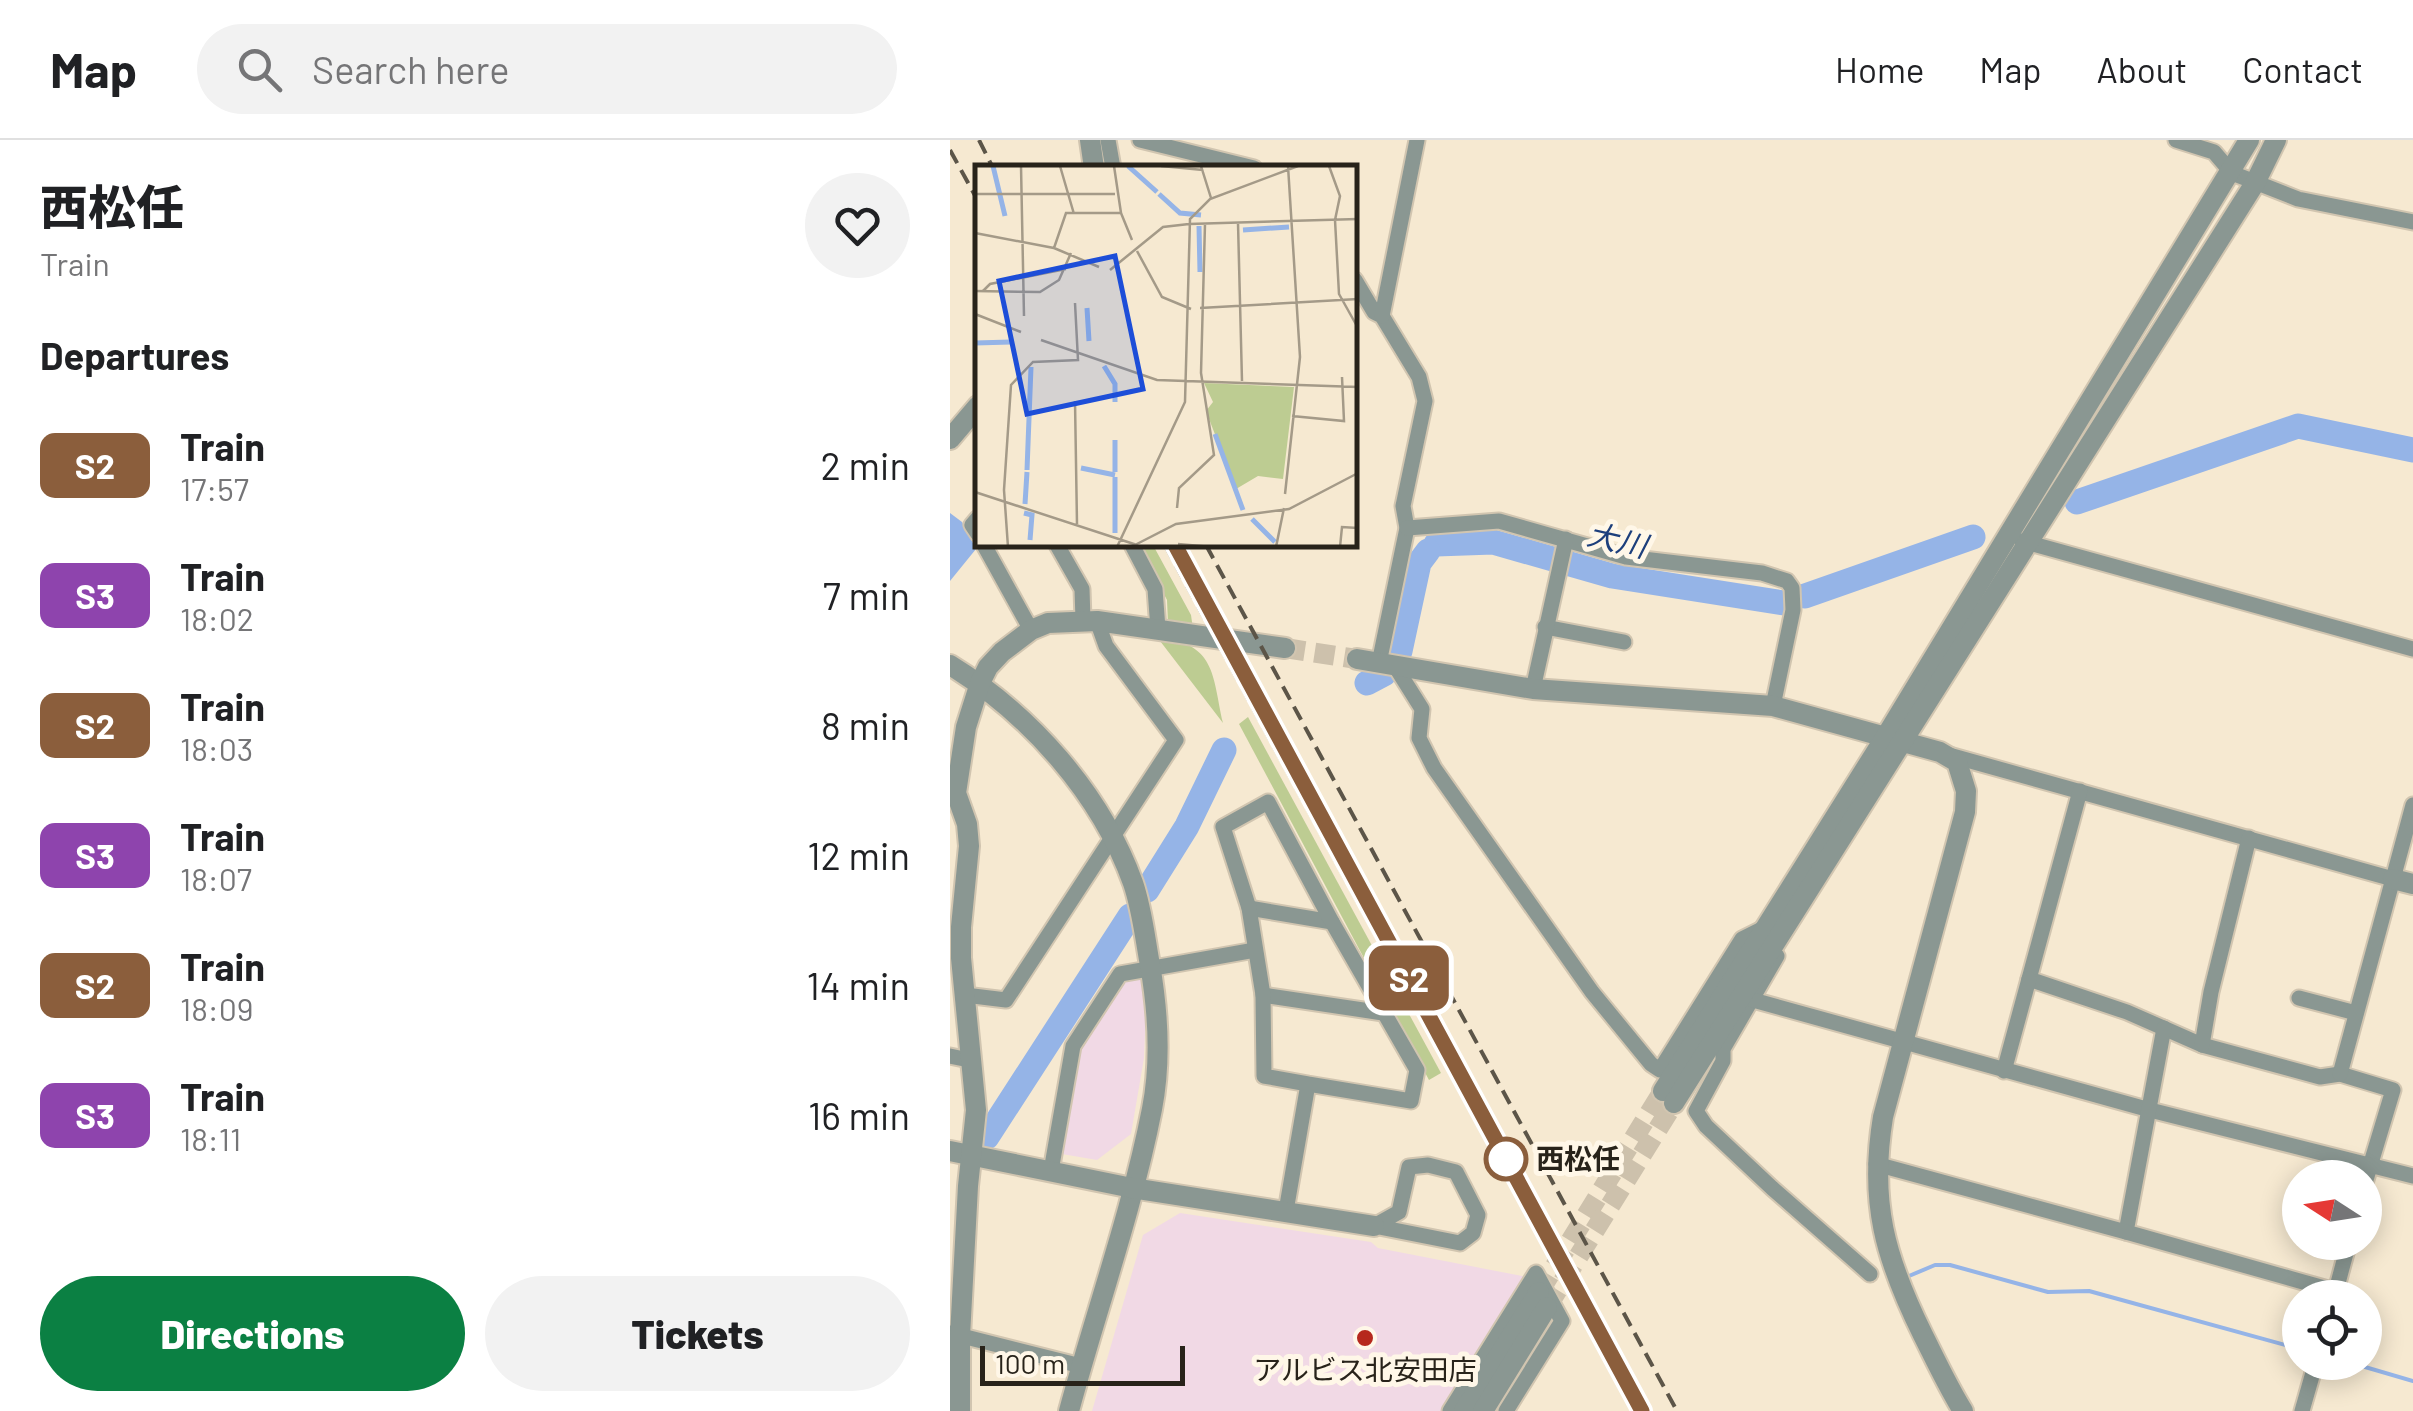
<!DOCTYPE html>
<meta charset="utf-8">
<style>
:root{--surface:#fff;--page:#f2f2f2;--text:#202124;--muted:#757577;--line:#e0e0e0;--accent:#0b8043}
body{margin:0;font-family:Barlow,"Noto Sans JP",sans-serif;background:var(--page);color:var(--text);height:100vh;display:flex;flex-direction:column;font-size:38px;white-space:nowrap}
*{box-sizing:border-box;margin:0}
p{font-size:32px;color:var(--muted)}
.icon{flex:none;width:55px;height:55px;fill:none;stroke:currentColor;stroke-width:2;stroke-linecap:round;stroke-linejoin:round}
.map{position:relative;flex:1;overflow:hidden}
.panel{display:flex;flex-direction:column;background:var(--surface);width:950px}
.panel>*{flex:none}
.badge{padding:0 20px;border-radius:15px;font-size:35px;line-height:65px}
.needle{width:65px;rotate:282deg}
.fabs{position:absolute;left:1332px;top:1020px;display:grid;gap:20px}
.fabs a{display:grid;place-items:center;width:100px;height:100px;border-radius:50%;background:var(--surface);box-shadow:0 5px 25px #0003;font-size:50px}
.scale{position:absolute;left:30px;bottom:25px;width:205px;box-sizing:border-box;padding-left:10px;border:5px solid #28231a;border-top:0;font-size:28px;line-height:35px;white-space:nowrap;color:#28231a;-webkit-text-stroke:8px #fff7e8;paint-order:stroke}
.map>.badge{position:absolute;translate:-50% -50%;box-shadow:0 0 0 5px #fff}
h2{padding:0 40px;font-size:38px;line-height:90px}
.round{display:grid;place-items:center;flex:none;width:105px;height:105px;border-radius:52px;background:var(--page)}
.head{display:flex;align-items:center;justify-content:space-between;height:170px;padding:0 40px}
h1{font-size:48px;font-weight:800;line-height:75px}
.primary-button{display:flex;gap:20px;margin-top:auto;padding:20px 40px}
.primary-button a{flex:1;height:115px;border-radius:60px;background:var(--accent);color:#fff;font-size:40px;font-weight:800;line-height:115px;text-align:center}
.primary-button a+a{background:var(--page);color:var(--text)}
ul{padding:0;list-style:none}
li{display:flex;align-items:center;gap:30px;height:130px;padding:0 40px}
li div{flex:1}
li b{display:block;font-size:38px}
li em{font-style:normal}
li .badge{min-width:110px;font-weight:700;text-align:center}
header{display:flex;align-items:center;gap:60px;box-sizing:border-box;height:140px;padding:0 50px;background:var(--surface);border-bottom:2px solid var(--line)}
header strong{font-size:48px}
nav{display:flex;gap:55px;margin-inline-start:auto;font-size:35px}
.search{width:700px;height:90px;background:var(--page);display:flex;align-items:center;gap:25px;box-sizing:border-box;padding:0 35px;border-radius:55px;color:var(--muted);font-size:38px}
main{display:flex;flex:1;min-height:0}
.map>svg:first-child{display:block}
.commercial{fill:#f1d9e5}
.green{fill:#bdcc92}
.water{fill:#95b4e7}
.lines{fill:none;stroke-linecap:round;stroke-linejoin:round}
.stream{stroke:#95b4e7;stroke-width:4}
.river{stroke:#95b4e7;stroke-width:25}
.tertiary-tunnel{stroke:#cdc1ac;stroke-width:20;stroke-dasharray:20 10;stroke-linecap:butt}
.minor-casing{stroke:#d1c5b0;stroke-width:19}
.tertiary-casing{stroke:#d1c5b0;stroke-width:24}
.minor{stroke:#8a9792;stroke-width:15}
.tertiary{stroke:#8a9792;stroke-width:20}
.rail{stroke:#5c5548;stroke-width:4;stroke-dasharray:15 8;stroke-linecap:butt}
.line-casing{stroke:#fff;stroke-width:22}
.line{stroke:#8b5e3c;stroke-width:15}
.stop-dot{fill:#fff;stroke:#8b5e3c;stroke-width:5}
.poi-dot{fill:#b6281d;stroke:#fff7e8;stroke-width:4}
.labels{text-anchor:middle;stroke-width:10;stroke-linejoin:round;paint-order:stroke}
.stop-label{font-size:28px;font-weight:bold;fill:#28231a;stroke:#fff7e8;text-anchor:start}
.poi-label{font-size:28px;fill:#28231a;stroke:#fff7e8}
.water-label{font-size:30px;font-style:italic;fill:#1d3f7c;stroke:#fff7e8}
.inset-river{fill:none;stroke:#95b4e7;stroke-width:5}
.inset-road{fill:none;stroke:#a49a88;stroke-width:2.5}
.view{fill:#1d4ed8;fill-opacity:0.15;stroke:#1d4ed8;stroke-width:5}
.inset-edge{fill:none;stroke:#28231a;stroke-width:5}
</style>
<header>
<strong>Map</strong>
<div class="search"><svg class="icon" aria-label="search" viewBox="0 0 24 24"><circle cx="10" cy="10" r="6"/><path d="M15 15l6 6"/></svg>Search here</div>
<nav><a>Home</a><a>Map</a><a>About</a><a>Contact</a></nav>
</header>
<main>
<section class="panel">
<div class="head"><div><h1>西松任</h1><p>Train</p></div><a class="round"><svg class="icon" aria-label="heart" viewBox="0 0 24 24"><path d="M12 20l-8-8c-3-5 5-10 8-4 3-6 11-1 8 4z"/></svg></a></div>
<h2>Departures</h2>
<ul>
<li><span class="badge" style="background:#8b5e3c;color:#fff">S2</span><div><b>Train</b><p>17:57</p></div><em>2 min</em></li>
<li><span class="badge" style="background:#8e44ad;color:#fff">S3</span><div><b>Train</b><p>18:02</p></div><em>7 min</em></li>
<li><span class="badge" style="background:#8b5e3c;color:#fff">S2</span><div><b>Train</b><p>18:03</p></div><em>8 min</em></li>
<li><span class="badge" style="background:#8e44ad;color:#fff">S3</span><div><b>Train</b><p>18:07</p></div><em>12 min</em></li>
<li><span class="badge" style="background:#8b5e3c;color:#fff">S2</span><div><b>Train</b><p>18:09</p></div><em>14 min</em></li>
<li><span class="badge" style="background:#8e44ad;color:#fff">S3</span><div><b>Train</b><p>18:11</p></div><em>16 min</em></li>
</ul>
<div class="primary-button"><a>Directions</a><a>Tickets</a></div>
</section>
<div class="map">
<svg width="1463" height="1271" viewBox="0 0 1463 1271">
<rect width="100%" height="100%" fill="#f6e9d1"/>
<g class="commercial">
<path d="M 187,835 L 197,843 L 194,918 L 181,994 L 147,1020 L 112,1014 L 128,913 L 176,838 Z"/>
<path d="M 230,1073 L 421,1102 L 428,1108 L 577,1137 L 496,1271 L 142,1271 L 193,1095 Z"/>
</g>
<g class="green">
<path d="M 188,405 L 203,405 L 241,475 L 243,489 L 218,484 L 217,460 Z"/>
<path d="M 207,497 C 266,504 262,533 273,583 Z"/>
<path d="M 298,577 L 491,933 L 479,940 L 289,584 Z"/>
</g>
<path class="water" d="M 0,373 L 12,382 L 26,409 L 0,441 Z"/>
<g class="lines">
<g class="stream">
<path d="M 959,1136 L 985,1125 L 1000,1125 L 1098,1152 L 1139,1151 L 1350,1209"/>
<path d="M 1398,1222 L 1463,1241"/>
</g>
<g class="river">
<path d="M 1127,362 L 1348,286 L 1463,310"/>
<path d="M 486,404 L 543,402 L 662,436 L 834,463"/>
<path d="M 855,456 L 1023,397"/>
<path d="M 450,511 L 469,423 L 478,411"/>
<path d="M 417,543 L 434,534"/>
<path d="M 197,750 L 237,686 L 274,610"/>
<path d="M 37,997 L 180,776"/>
</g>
<g class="tertiary-tunnel">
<path d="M 335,508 L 407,519"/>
<path d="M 589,1152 L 713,951"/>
<path d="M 597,1167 L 724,963"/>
</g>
<defs>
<g id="minor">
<path d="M 158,0 L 163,28"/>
<path d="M 190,0 L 304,28"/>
<path d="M 1226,0 L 1264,12 L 1282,33 L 1348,59 L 1463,82"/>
<path d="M 405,140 L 424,172 L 432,176 L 469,237 L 475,261 L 453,366 L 457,388 L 429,523"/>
<path d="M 432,176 L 467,0"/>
<path d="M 28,378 L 22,385 L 28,394"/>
<path d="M 457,388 L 549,381 L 676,417 L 812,433 L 837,441 L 842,448 L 843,470 L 823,566"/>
<path d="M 1072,401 L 1463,509"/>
<path d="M 34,405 L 81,490"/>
<path d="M 107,405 L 132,449 L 133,480"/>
<path d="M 182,405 L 205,449 L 208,489"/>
<path d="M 595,487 L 674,502"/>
<path d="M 445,526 L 472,569 L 469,598 L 484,628 L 642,852 L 701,924 L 710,930 L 792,799 L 814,788"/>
<path d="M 583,549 L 616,399"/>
<path d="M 999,615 L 1443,739"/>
<path d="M 1130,651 L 1079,839 L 1177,872 L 1252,905 L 1370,937 L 1390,934 L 1443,950 L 1415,1043"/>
<path d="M 299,768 L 382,782"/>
<path d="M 827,816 L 773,909 L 773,921 L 746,971 L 756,986 L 822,1048 L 920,1134"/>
<path d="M 15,855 L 56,860 L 226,600 L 156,506 L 147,481"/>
<path d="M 313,855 L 433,873"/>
<path d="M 1349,858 L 1406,873"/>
<path d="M 803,860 L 1200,970 L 1463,1036"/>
<path d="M 1214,888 L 1176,1092 L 1385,1151"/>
<path d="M 1252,905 L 1261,852 L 1299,698"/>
<path d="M 0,916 L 19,920"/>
<path d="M 1054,931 L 1079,839"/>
<path d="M 1390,934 L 1463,665"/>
<path d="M 926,1024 L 1176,1092"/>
<path d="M 478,1025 L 506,1032 L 528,1075 L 523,1093 L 510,1103 L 424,1086 L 449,1072 L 459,1027 Z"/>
<path d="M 101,1031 L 123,906 L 170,834 L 305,810"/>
<path d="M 336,1071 L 358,944 L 314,936 L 313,855 L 299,768 L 273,687 L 318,662 L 382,782 L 467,930 L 461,961 L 358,944"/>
<path d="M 1384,1158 L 1399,1102"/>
<path d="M 0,1193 L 131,1226"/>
<path d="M 500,1271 L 586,1133 L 612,1181 L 556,1271"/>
<path d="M 1352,1271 L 1366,1222"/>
</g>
<g id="tertiary">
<path d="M 140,0 L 144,28"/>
<path d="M 0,299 L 28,266"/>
<path d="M 407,519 L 583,549 L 823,566 L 990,612 L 1007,622 L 1016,651 L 1015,672 L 933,977 C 919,1062 935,1118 973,1195 C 986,1221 998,1247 1013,1271"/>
<path d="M 0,525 C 80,574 151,654 183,743 C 192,769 195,798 200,825 C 208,871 211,923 202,969 C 182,1071 146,1171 119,1271"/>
<path d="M 1443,739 L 1463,744"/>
<path d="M 713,951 L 936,596 L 1299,0"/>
<path d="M 724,963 L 1305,43 L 1326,0"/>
<path d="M 0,1011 L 182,1048 L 424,1086"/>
<path d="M 10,1271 L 10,1196 L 18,1046 L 26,970 L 11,818 L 11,787 L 19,706 L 17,684 L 6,653 L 16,587 L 30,543 L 38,527 L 52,512 L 81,490 L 98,483 L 147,481 L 335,508"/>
<path d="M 514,1271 L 589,1152"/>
<path d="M 533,1271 L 597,1167"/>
</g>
</defs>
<use href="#minor" class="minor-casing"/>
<use href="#tertiary" class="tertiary-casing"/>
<use href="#minor" class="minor"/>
<use href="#tertiary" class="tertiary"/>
<g class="rail">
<path d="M 29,0 L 43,28"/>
<path d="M 0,10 L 28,61"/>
<path d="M 215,405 L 683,1271"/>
<path d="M 256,405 L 727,1271"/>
</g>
</g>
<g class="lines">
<defs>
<path id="line" d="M 225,405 L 692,1271"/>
</defs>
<use href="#line" class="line-casing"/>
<use href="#line" class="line"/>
</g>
<circle class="stop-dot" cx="556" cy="1019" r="20"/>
<circle class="poi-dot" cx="415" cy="1198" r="10"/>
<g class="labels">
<g class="stop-label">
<text x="586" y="1029">西松任</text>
</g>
<g class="poi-label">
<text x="415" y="1240">アルビス北安田店</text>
</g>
<g class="water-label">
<text transform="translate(667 401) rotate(13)" y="10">大川</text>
</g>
</g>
<g transform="translate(25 25)">
<rect width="382" height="382" fill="#f6e9d1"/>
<path d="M 229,218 L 319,222 L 308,314 L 283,311 L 261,324 L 231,246 L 238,237 Z" fill="#bdcc92"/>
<path class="inset-river" d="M 18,1 L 30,51M 153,1 L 182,27M 184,29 L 205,48 L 226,50M 224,61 L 225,107M 268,65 L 314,62M 112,143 L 114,176M 0,178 L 36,177M 129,201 L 140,219 L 140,237M 240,269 L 268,345M 106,303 L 140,310M 52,305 L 56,202M 140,307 L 140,275M 140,312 L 140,368M 50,339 L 52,307M 49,348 L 57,350 L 55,375M 277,354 L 300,377"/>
<path class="inset-road" d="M 46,1 L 49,151M 85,1 L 99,49M 139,1 L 146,48M 186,1 L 228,5M 226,1 L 236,33M 354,1 L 365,31 L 360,55M 0,29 L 140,29M 360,55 L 364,129 L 383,163M 263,58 L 267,216M 214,59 L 383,54M 0,68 L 79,83 L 91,48 L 146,48 L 157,75M 79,83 L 124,102M 162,86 L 187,132 L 216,144M 135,105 L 188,62 L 214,59M 0,126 L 65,127 L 84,115 L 96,88M 8,126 L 15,119 L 91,104M 225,143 L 383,134M 0,149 L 46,167M 66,175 L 182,215 L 383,222M 100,236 L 102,359M 317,251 L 369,256 L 367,212M 0,327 L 162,380M 310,329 L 325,192 L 313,1M 202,343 L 204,323 L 239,290 L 226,208 L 230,59M 203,379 L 237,382M 33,382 L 29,325 L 36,220 L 58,197 L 103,195 L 100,138M 142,382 L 210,237 L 215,54 L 235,34 L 323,1M 156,382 L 201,359 L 314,344 L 383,308M 301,382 L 309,343M 365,382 L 367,362 L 383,363"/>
<path class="view" d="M 140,91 L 168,224 L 52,249 L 24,116 Z"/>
<rect width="382" height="382" class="inset-edge"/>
</g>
</svg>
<div class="fabs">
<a><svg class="needle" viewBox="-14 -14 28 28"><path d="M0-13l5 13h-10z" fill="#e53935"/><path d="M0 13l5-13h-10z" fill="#757577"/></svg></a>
<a><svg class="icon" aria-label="locate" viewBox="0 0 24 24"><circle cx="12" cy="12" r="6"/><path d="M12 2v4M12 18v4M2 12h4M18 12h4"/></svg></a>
</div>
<div class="scale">100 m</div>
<b class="badge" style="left:459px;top:838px;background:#8b5e3c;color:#fff">S2</b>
</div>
</main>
